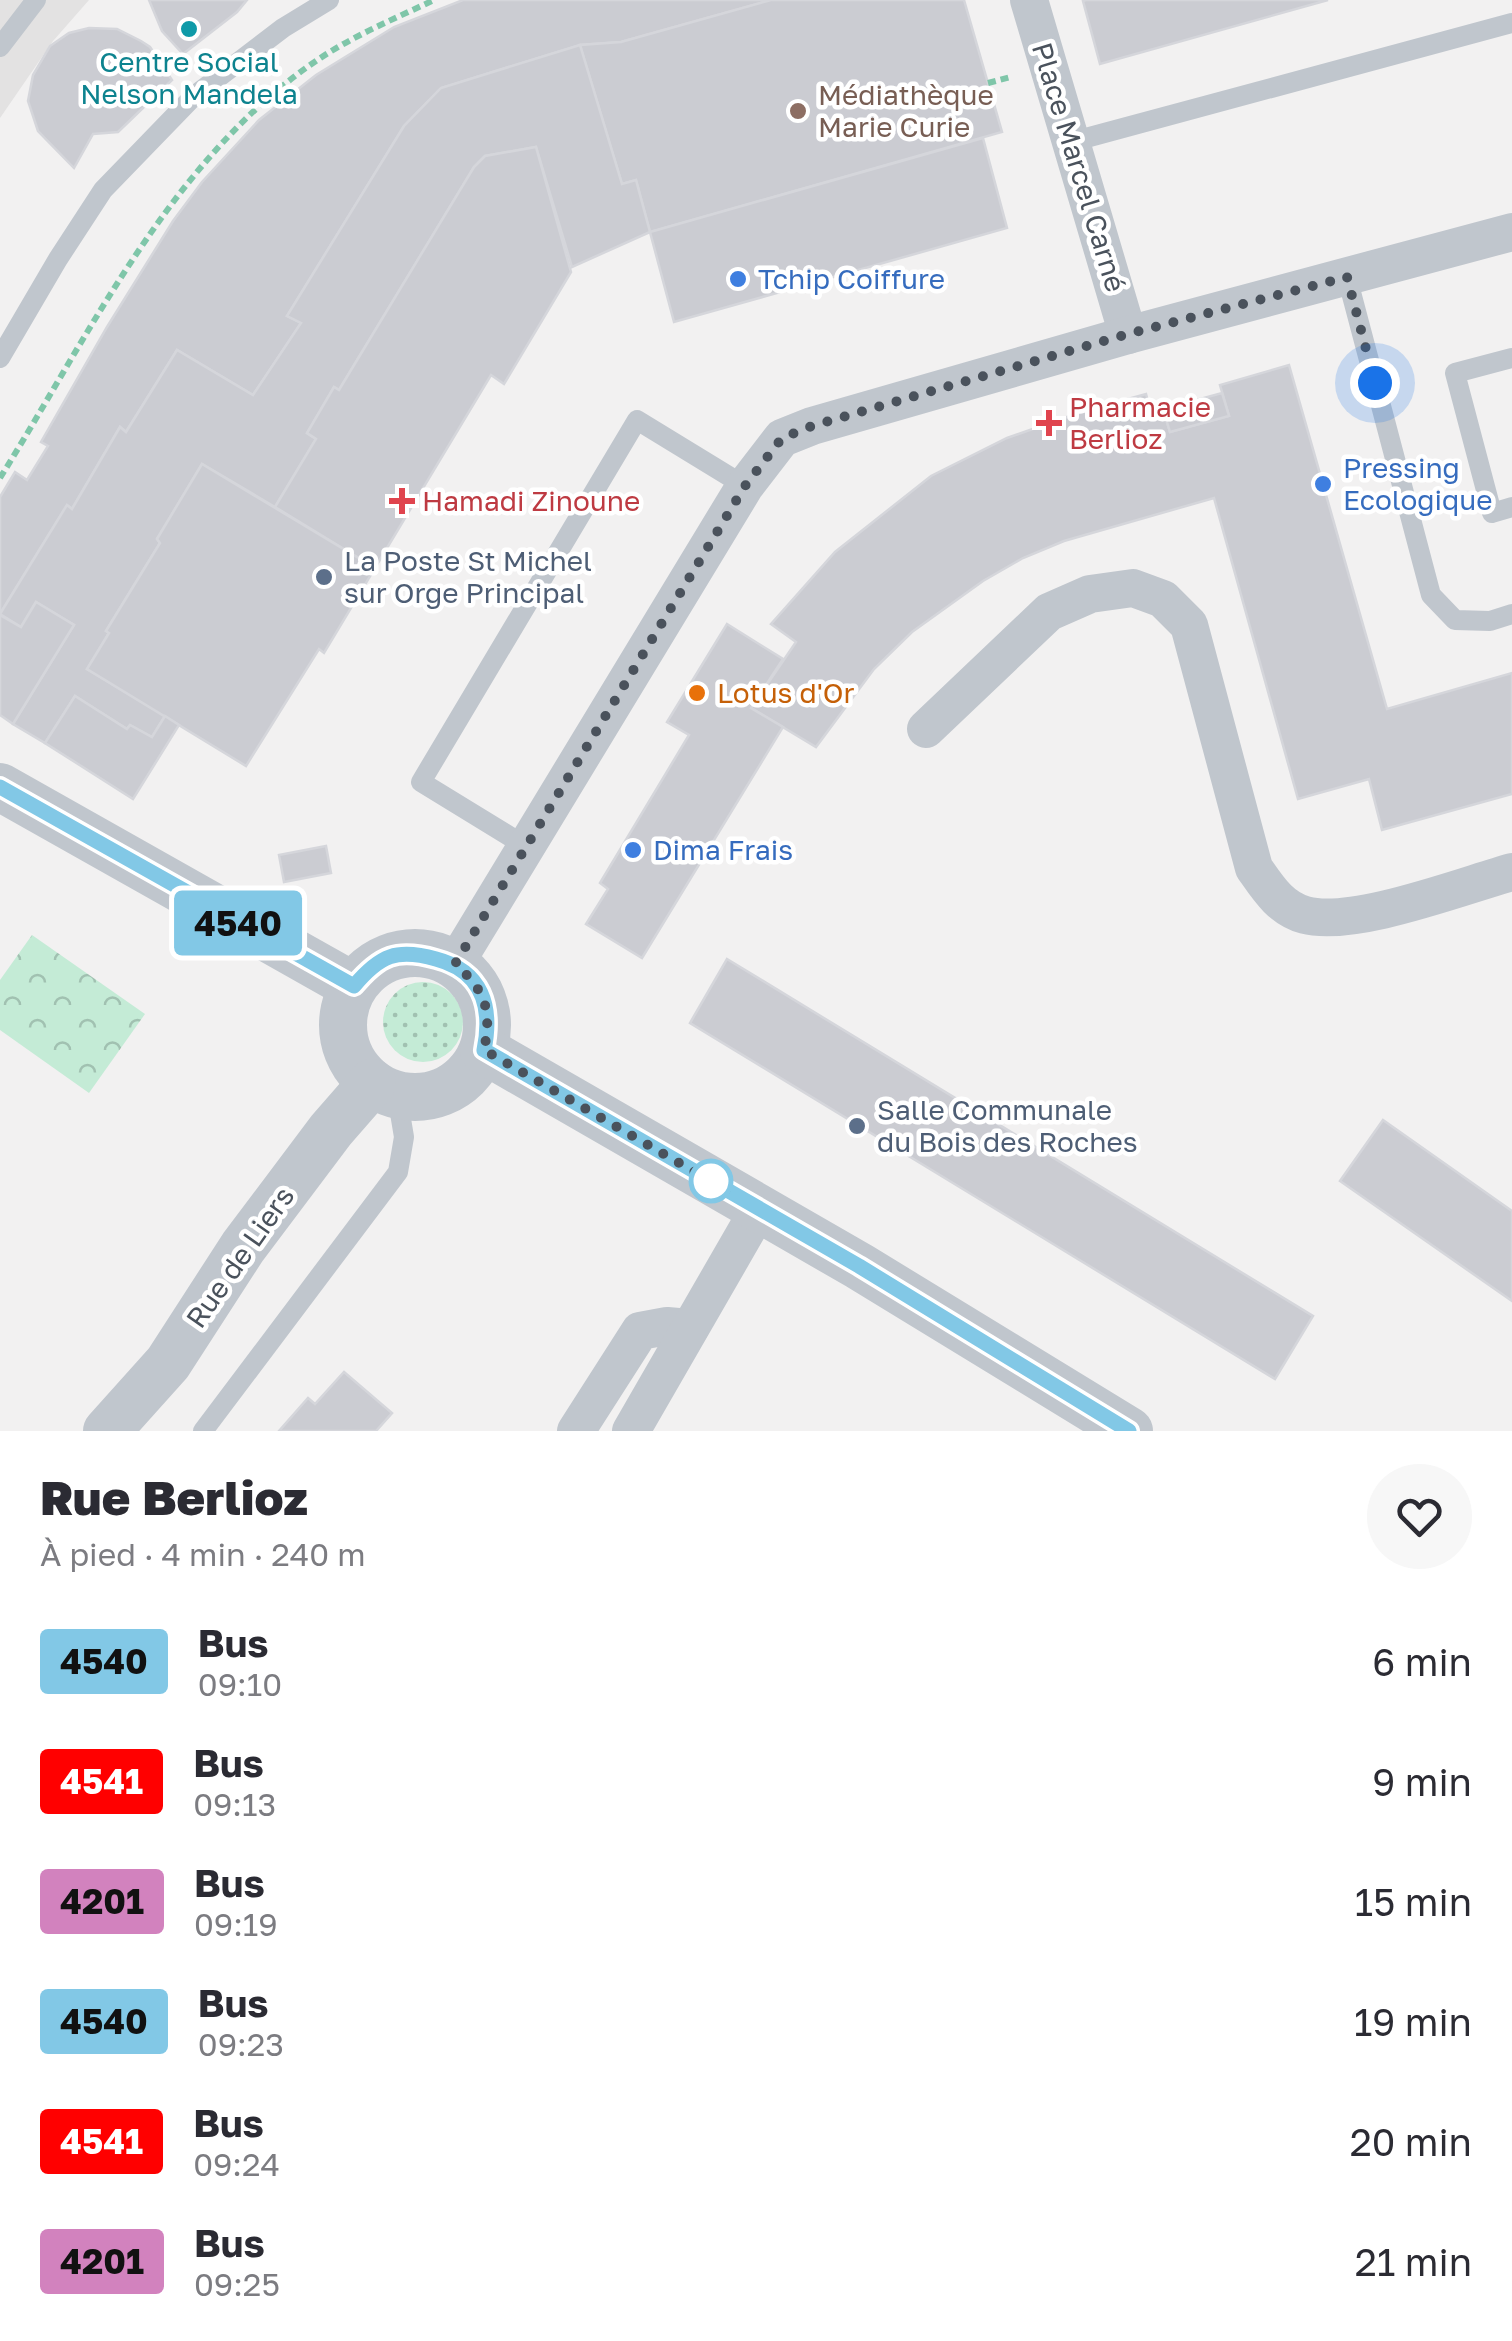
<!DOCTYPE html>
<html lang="fr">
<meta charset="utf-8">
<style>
:root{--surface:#fff;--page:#f7f7f7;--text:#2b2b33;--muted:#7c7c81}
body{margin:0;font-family:"Golos Text",sans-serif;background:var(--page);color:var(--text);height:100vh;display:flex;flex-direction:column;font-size:38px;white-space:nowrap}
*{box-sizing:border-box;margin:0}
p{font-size:32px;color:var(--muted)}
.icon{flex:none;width:55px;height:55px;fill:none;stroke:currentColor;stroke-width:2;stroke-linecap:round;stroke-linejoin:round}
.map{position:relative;height:1431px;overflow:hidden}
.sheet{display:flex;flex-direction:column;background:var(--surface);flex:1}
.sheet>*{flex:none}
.badge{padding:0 20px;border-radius:8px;font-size:35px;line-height:65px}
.you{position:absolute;width:50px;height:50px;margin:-25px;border:8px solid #fff;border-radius:50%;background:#1a73e8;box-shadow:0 0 0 15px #1a73e833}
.map>.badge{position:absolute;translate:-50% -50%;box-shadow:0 0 0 5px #fff}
.round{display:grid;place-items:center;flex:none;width:105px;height:105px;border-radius:52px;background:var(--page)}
.head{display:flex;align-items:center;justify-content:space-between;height:170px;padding:0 40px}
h1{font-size:48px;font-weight:800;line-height:75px}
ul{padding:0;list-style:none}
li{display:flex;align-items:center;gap:30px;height:120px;padding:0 40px}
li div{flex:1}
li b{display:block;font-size:38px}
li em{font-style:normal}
li .badge{min-width:110px;font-weight:700;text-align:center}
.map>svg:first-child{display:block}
.education{fill:#e3e2e2}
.grass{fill:url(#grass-dots)}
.park{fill:url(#park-crowns)}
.building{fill:#cbccd2;stroke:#d5d6db;stroke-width:2.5}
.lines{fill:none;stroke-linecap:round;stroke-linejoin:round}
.path{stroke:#7fc6a9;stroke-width:6;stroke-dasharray:8 5;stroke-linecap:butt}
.service{stroke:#c0c6cd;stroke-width:20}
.minor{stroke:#c0c6cd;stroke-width:38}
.tertiary{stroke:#c0c6cd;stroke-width:48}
.line-casing{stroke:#fff;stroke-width:22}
.line{stroke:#82c8e6;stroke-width:15}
.walk{stroke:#4a525c;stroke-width:10;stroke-dasharray:0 18}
.culture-dot{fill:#0f9aa8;stroke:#fff;stroke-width:4}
.education-dot{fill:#8d6e63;stroke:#fff;stroke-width:4}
.shop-dot{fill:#3f7fe0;stroke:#fff;stroke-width:4}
.health-dot{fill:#e0444e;stroke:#fff;stroke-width:4}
.service-dot{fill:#5c6f8a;stroke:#fff;stroke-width:4}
.food-dot{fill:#e8710a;stroke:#fff;stroke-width:4}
.stop-dot{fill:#fff;stroke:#82c8e6;stroke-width:5}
.labels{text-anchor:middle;stroke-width:9;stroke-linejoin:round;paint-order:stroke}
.culture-label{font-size:28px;fill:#0d838f;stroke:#fff}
.education-label{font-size:28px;fill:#785e54;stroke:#fff;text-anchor:start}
.street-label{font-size:28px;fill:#4a525c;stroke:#fff}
.shop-label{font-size:28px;fill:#366cbe;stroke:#fff;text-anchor:start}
.health-label{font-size:28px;fill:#be3a42;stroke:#fff;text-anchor:start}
.service-label{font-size:28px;fill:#4e5e75;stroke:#fff;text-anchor:start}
.food-label{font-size:28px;fill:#c56008;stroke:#fff;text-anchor:start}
</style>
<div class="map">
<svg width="1512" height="1431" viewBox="0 0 1512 1431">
<defs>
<pattern id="grass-dots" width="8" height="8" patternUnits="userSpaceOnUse" patternTransform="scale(2.5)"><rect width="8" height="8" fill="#c4ebd6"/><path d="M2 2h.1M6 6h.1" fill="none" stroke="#a1c1b1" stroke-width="1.8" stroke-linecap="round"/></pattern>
<pattern id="park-crowns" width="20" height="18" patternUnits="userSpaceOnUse" patternTransform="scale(2.5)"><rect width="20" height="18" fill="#c4ebd6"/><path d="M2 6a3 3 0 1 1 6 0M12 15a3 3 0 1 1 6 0" fill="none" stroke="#a1c1b1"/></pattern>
</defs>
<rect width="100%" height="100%" fill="#f2f1f1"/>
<path class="education" d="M 0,0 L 89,0 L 53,41 L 0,118 Z"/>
<circle class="grass" cx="423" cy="1022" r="40"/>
<path class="park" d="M 32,935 L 145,1014 L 89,1093 L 0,1030 L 0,980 Z"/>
<g class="building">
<path d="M 149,0 L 247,0 L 237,12 L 183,54 L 162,31 Z"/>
<path d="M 463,0 L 771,0 L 621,42 L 580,45 L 441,88 L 404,126 L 287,316 L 301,323 L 253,395 L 177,350 L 126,432 L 120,427 L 72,509 L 67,505 L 0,614 L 0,497 L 15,472 L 27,480 L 48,446 L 41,442 L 107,327 L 173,221 L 202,182 L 259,120 L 316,75 L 394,27 Z"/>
<path d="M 771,0 L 964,0 L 1002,132 L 650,232 L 636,180 L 622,184 L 580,45 L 621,42 Z"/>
<path d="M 1086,0 L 1328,0 L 1100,64 L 1083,1 Z"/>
<path d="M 89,28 L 117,29 L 141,41 L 150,47 L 172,80 L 118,132 L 93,134 L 74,168 L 38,131 L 28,101 L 33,75 L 50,46 L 69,33 Z"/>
<path d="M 580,45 L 622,184 L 636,180 L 650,232 L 572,267 L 536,147 L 485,156 L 474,167 L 339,390 L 334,387 L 307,433 L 316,439 L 275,507 L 202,464 L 157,539 L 160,543 L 106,631 L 109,633 L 87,669 L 165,716 L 152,737 L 130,725 L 127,729 L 75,696 L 45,743 L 13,724 L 74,625 L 36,602 L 21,627 L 0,614 L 67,505 L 72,509 L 120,427 L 126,432 L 177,350 L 253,395 L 301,323 L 287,316 L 404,126 L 441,88 Z"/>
<path d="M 983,138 L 1007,228 L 674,322 L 650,232 Z"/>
<path d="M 536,147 L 571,272 L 504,384 L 491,375 L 375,568 L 275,507 L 316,439 L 307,433 L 334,387 L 339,390 L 474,167 L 485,156 Z"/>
<path d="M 1289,365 L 1387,709 L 1512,673 L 1512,794 L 1382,830 L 1369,779 L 1298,799 L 1214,498 L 1064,541 L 1023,558 L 983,581 L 912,632 L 874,669 L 816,747 L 751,708 L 796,642 L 771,624 L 835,552 L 931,476 L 1007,438 L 1084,411 L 1146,394 L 1151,412 L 1163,409 L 1170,432 L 1229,416 L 1220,385 Z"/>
<path d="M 1222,393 L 1229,416 L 1170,432 L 1163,409 Z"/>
<path d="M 202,464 L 375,568 L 324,653 L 319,649 L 246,766 L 87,669 L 109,633 L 106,631 L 160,543 L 157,539 Z"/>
<path d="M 36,602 L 74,625 L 13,724 L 0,715 L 0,615 L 21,627 Z"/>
<path d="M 727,624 L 783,659 L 751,708 L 783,727 L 642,958 L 586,924 L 608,889 L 600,883 L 689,735 L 667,722 Z"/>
<path d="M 75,696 L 127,729 L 130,725 L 152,737 L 165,716 L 179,725 L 133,799 L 45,743 Z"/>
<path d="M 326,846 L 331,873 L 284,882 L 279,855 Z"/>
<path d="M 727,959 L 1313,1316 L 1275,1379 L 690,1023 Z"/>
<path d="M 1383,1120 L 1512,1211 L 1512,1301 L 1340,1181 Z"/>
<path d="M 344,1372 L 392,1413 L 376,1431 L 279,1431 L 308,1398 L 315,1404 Z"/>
</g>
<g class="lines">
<g class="path">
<path d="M 988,83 L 1011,77"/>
<path d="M 0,478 C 90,334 170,162 313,63 C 350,37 394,19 434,0"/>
</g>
<g class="service">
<path d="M 0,47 L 36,0"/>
<path d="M 1071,142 L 1512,23"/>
<path d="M 1347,277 L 1431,595 L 1455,620 L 1490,621 L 1512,614"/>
<path d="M 0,358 L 58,259 L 103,190 L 194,96 L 283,28 L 329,0"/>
<path d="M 1512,358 L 1455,373 L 1492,513 L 1512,507"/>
<path d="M 527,847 L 421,782 L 637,420 L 745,486"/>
<path d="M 203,1431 L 398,1172 L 404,1137 L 397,1095"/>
</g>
<g class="minor">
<path d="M 1029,0 L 1128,335"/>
<path d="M 926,729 L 1049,612 L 1090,594 L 1133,588 L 1163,599 L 1189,625 L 1254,868 C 1268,888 1280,908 1305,915 C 1353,928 1462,886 1512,872"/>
<path d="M 455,964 L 745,486 L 782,438 L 812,426 L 1128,335 L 1512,232"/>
<path d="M 576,1431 L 640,1331 L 667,1326 L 690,1328"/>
<path d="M 631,1431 L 759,1209"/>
</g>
<g class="tertiary">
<path d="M 0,787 L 353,986"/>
<circle cx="415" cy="1025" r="72"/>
<path d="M 484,1050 L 859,1266 L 1129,1431"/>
<path d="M 107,1431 L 168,1363 L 243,1247 L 331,1130 L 372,1083"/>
</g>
</g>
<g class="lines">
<defs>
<path id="line" d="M 0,787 L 354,986 C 380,955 397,948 436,959 C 482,971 493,1006 484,1050 L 859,1266 L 1129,1431"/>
</defs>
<use href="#line" class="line-casing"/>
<use href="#line" class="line"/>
<path class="walk" d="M 711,1181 L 726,1190 L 484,1050 C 492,1010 486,991 455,964 L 745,486 L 782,438 L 812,426 L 1128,334 L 1347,277 L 1375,383"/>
</g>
<circle class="culture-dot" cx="189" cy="29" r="10"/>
<circle class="education-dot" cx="798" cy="111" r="10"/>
<g class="shop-dot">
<circle cx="738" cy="279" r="10"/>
<circle cx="1323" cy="484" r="10"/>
<circle cx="633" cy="850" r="10"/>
</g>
<g class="health-dot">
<path d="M1044 408h10v10h10v10h-10v10h-10v-10h-10v-10h10z"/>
<path d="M397 486h10v10h10v10h-10v10h-10v-10h-10v-10h10z"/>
</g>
<g class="service-dot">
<circle cx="324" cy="577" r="10"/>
<circle cx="857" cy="1126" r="10"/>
</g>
<circle class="food-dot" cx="697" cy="693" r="10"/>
<circle class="stop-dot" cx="711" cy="1181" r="20"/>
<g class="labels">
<g class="culture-label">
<text x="189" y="72">Centre Social<tspan x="189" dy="32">Nelson Mandela</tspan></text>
</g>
<g class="education-label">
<text x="818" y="105">Médiathèque<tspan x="818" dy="32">Marie Curie</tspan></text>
</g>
<g class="street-label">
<text transform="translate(1079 167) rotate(73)" y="10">Place Marcel Carné</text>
<text transform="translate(240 1257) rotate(-55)" y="10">Rue de Liers</text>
</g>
<g class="shop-label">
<text x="758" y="289">Tchip Coiffure</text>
<text x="1343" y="478">Pressing<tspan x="1343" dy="32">Ecologique</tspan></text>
<text x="653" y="860">Dima Frais</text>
</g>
<g class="health-label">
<text x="1069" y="417">Pharmacie<tspan x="1069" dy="32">Berlioz</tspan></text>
<text x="422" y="511">Hamadi Zinoune</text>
</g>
<g class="service-label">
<text x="344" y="571">La Poste St Michel<tspan x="344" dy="32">sur Orge Principal</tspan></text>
<text x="877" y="1120">Salle Communale<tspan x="877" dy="32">du Bois des Roches</tspan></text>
</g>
<g class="food-label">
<text x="717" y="703">Lotus d'Or</text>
</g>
</g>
</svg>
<div class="you" style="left:1375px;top:383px"></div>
<b class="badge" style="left:238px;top:923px;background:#82c8e6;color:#111">4540</b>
</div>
<section class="sheet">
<div class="head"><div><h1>Rue Berlioz</h1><p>À pied · 4 min · 240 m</p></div><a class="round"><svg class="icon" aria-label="heart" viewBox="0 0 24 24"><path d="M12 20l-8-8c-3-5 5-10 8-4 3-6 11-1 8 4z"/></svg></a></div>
<ul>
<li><span class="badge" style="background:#82c8e6;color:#111">4540</span><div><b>Bus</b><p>09:10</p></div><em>6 min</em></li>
<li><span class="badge" style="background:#f00;color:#fff">4541</span><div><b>Bus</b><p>09:13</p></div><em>9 min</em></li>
<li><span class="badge" style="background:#d282be;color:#111">4201</span><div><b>Bus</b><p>09:19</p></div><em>15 min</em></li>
<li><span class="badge" style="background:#82c8e6;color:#111">4540</span><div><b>Bus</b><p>09:23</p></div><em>19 min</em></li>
<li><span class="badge" style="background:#f00;color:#fff">4541</span><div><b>Bus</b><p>09:24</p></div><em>20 min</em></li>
<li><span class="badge" style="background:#d282be;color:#111">4201</span><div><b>Bus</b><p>09:25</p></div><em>21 min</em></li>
</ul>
</section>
